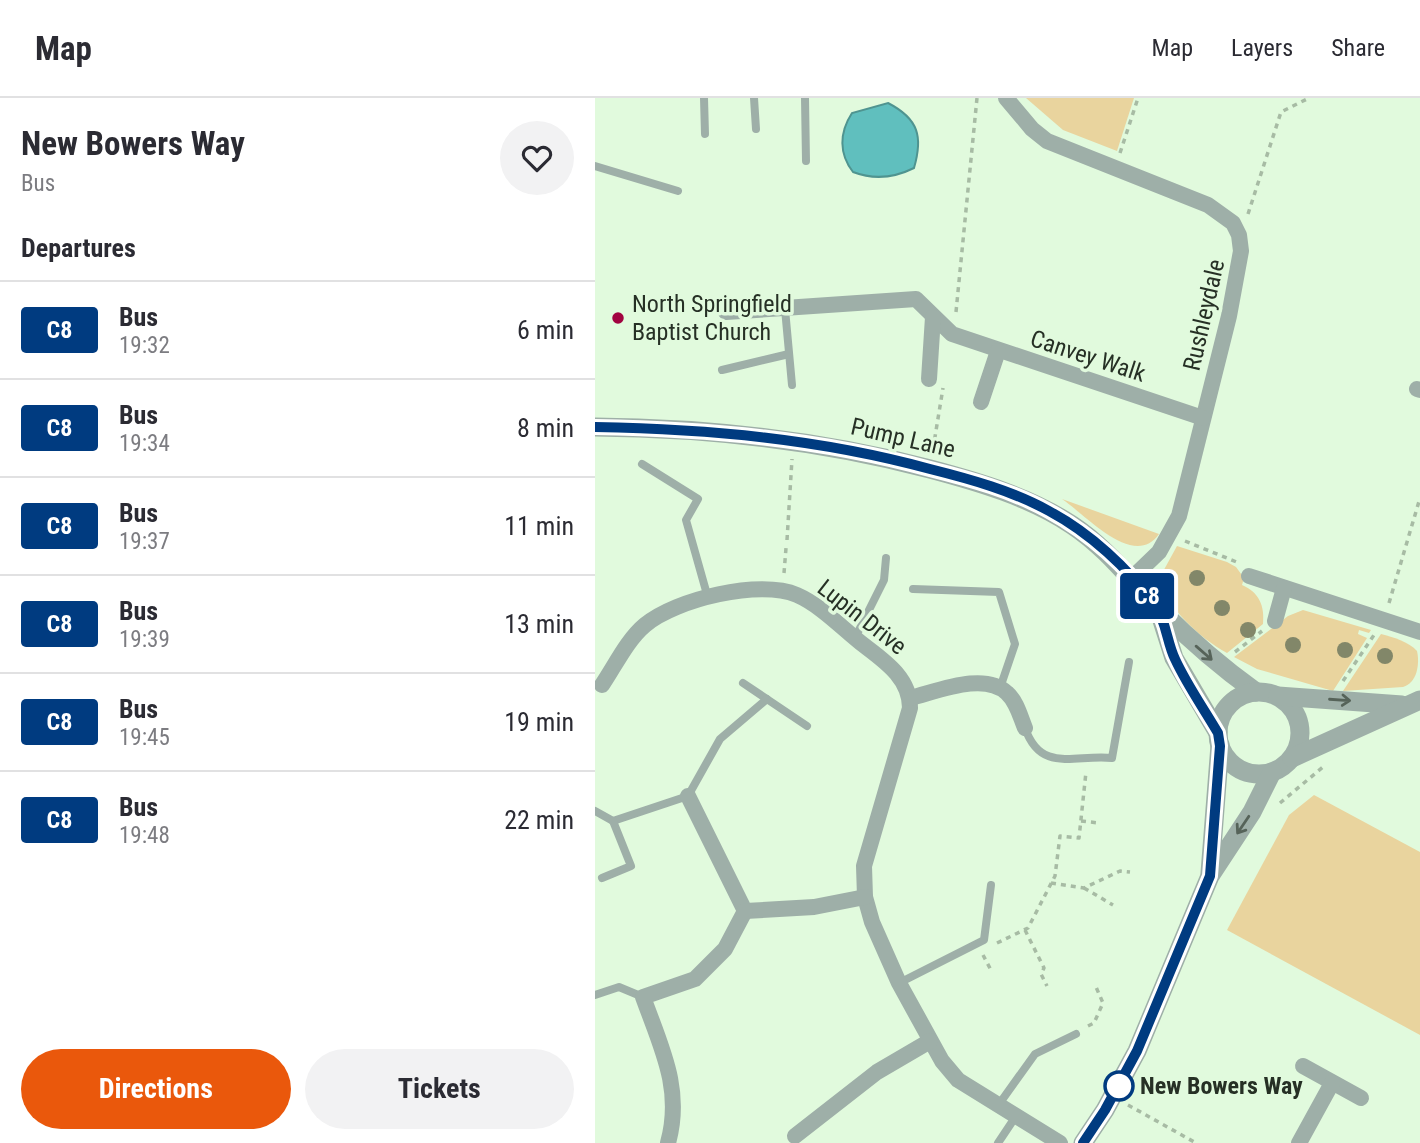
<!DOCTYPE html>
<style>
:root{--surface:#fff;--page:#f2f2f3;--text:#2b2b33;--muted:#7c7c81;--line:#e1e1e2;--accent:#ea580c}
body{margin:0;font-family:"Roboto Condensed",sans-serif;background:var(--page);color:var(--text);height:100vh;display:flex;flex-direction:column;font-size:26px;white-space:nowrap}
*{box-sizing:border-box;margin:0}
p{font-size:23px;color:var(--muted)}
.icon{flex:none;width:38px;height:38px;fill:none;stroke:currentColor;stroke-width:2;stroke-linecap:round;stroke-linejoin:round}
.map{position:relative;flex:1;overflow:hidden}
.drawer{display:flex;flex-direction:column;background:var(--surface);width:595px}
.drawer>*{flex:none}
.badge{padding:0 14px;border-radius:5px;font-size:24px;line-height:46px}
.map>.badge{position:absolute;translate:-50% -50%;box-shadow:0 0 0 4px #fff}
h2{padding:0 21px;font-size:26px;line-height:63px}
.round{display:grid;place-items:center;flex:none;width:74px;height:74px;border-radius:37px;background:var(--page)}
.overview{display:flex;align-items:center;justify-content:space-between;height:119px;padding:0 21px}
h1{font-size:33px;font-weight:700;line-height:52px}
.primary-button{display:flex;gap:14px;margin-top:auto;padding:14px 21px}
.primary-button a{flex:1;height:80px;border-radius:42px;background:var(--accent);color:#fff;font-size:28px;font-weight:700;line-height:80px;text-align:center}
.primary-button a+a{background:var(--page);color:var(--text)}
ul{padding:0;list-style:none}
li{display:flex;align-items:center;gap:21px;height:98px;padding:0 21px;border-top:2px solid var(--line)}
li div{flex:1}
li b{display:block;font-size:26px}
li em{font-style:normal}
li .badge{min-width:77px;font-weight:700;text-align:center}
header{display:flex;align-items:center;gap:42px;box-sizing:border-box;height:98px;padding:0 35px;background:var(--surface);border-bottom:2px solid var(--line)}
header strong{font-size:33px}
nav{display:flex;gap:38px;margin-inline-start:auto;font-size:24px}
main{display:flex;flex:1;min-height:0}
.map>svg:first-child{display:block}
.green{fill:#e9d49e}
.water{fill:#60bfbe;stroke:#4f9490;stroke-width:2}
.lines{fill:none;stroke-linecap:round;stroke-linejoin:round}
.path{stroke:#a7bba4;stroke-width:3.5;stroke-dasharray:5 5;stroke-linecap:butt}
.service{stroke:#9eafa8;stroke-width:8}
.minor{stroke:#9eafa8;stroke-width:16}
.tertiary{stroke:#9eafa8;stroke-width:19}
.tree{fill:#828769}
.oneway{stroke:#566359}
.line-casing{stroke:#fff;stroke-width:16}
.line{stroke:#003b80;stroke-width:10}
.poi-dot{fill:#a10340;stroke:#e1fadd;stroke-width:2.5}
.stop-dot{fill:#fff;stroke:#003b80;stroke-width:3.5}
.labels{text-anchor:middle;stroke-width:7;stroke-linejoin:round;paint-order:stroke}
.poi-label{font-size:24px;fill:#263025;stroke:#e1fadd;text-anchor:start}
.street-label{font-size:24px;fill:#263025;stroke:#e1fadd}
.stop-label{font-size:24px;font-weight:bold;fill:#263025;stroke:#e1fadd;text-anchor:start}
</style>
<header>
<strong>Map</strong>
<nav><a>Map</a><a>Layers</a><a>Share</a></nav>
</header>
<main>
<section class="drawer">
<div class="overview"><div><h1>New Bowers Way</h1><p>Bus</p></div><a class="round"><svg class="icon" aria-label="heart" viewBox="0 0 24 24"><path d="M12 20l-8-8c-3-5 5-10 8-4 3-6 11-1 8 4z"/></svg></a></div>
<h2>Departures</h2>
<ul>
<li><span class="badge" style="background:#003b80;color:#fff">C8</span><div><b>Bus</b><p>19:32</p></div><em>6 min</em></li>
<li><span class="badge" style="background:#003b80;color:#fff">C8</span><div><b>Bus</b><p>19:34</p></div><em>8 min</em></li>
<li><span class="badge" style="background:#003b80;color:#fff">C8</span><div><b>Bus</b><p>19:37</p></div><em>11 min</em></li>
<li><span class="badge" style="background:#003b80;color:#fff">C8</span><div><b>Bus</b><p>19:39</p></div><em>13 min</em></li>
<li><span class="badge" style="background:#003b80;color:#fff">C8</span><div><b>Bus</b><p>19:45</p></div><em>19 min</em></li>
<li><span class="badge" style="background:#003b80;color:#fff">C8</span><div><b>Bus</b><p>19:48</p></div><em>22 min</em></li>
</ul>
<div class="primary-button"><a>Directions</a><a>Tickets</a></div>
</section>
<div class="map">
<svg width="825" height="1045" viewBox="0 0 825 1045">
<rect width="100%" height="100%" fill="#e1fadd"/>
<g class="green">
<path d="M 431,0 L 539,0 L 522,53 L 468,32 Z"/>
<path d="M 467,401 L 564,436 C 539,472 491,417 467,401 Z"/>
<path d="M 582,448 L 632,464 L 641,469 L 649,480 L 647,487 C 664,494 670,508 668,526 L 632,555 C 605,540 571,510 565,479 Z"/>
<path d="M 708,512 L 776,532 L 774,535 L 764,532 L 763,536 L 772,540 L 738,593 L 662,571 L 639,559 L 693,518 Z"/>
<path d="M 786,536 C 798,539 814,544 822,553 C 825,566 822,585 808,589 L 748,593 Z"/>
<path d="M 719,697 L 825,754 L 825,937 L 632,832 L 694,717 Z"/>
</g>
<path class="water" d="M 293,5 C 324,21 328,39 319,70 C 299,80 279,82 258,74 C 244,56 244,35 257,15 Z"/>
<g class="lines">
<g class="path">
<path d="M 525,55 L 543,0"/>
<path d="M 653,116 L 686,14 L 714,0"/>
<path d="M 361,214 L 382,0"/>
<path d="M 338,351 L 348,290"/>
<path d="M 192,442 L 197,361"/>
<path d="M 590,443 L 644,465"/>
<path d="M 189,475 L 191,450"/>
<path d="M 794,505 L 825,400"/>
<path d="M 640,554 L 667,533"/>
<path d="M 748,583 L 779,537"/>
<path d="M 685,705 L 728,669"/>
<path d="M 486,723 L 504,725"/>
<path d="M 456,785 L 489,790 L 525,773 L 535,774"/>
<path d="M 489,790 L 518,807"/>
<path d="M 430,832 L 449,870 L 446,876 L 452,888"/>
<path d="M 402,845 L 433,830 L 460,778 L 465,738 L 484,740 L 491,674"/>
<path d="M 388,857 L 397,874"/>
<path d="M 493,928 L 499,925 L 508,905 L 501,889"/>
<path d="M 533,1007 L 601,1045"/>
</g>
<g class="service">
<path d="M 109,0 L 110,36"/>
<path d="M 159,0 L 161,31"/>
<path d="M 210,0 L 211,63"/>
<path d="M 0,68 L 83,93"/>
<path d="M 190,211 L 197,287"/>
<path d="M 127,272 L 194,256"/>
<path d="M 47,366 L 103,401 L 91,422 L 113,500"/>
<path d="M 318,491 L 404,494 L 420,546 L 405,590"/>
<path d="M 260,540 L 289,482 L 291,460"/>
<path d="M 148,585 L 212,628"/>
<path d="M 430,630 C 446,676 480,656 517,660 L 534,564"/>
<path d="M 0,713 L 18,723 L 93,698 L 125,641 L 172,601"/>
<path d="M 7,780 L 36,768 L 18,723"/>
<path d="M 304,885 L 389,842 L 396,787"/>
<path d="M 0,897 L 24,889 L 48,899"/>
<path d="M 402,1009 L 440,956 L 481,936"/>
<path d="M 403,1045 L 421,1018"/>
</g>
<g class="minor">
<path d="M 411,0 L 437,31 L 452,43 L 613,107 L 638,125 L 644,137 L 646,153 L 634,218 L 584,418 L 564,454 L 537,480"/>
<path d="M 131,214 L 321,201 L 357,236 L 608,320"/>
<path d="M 334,281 L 338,219"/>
<path d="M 822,291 L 825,292"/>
<path d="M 386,304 L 403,253"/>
<path d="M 654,478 L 825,534"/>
<path d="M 680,523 L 689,490"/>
<path d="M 7,587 C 20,568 32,542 50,527 C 81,501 165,481 202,497 C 225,507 246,529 266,545 C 288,562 315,579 315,610 L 269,768 L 270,799 L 277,824 L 304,885 L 347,963 L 363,982 L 465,1045"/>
<path d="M 315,600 C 341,594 389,573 412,595 C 422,604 425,618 430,630"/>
<path d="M 93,698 L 150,813 L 219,809 L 270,799"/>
<path d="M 708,968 L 766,1000"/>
<path d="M 200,1038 L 282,974 L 335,943"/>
<path d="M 73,1045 C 88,991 66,949 48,899 L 100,881 L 130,851 L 150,813"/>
<path d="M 704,1045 L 737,985"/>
</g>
<g class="tertiary">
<path d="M 0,329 C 114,330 225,342 335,371 C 384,384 435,399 477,427 C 512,450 536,483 565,512 C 595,542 626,569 661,594"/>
<path d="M 564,513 L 579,560 L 623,635"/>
<circle cx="664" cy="635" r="41"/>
<path d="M 683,598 L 807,607"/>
<path d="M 697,660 L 825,602"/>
<path d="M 615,775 L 625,647"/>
<path d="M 488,1045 L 510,1012 L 542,953 L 615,778 L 657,714 L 677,674"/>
</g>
</g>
<g class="tree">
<circle cx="602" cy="480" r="8"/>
<circle cx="627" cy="510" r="8"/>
<circle cx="653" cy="532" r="8"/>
<circle cx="698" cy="547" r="8"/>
<circle cx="750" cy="552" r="8"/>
<circle cx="790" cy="558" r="8"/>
</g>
<defs><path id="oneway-shaft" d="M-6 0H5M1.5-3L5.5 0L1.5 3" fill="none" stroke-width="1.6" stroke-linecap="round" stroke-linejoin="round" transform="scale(1.75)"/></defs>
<g class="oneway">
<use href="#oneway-shaft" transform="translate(609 555) rotate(41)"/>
<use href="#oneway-shaft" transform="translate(745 602) rotate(4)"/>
<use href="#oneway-shaft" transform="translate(648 727) rotate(124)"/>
</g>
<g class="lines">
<defs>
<path id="line" d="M 0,329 C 114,331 225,341 335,371 C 375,381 418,393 454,413 C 495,435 533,470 560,507 C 571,522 572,545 580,561 C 592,587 609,611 623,635 L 625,648 L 615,778 L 542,953 L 510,1012 L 488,1045"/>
</defs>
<use href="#line" class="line-casing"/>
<use href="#line" class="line"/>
</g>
<circle class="poi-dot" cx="23" cy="220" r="7"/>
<circle class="stop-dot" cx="524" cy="988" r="14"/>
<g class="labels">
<g class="poi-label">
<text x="37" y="214">North Springfield<tspan x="37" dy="28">Baptist Church</tspan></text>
</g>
<g class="street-label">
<text transform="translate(609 217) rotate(-77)" y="8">Rushleydale</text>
<text transform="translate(493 258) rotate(18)" y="8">Canvey Walk</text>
<text transform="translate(308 340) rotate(13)" y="8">Pump Lane</text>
<text transform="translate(267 519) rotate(38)" y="8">Lupin Drive</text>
</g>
<g class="stop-label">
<text x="545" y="996">New Bowers Way</text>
</g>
</g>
</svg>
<b class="badge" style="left:552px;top:498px;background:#003b80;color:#fff">C8</b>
</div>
</main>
